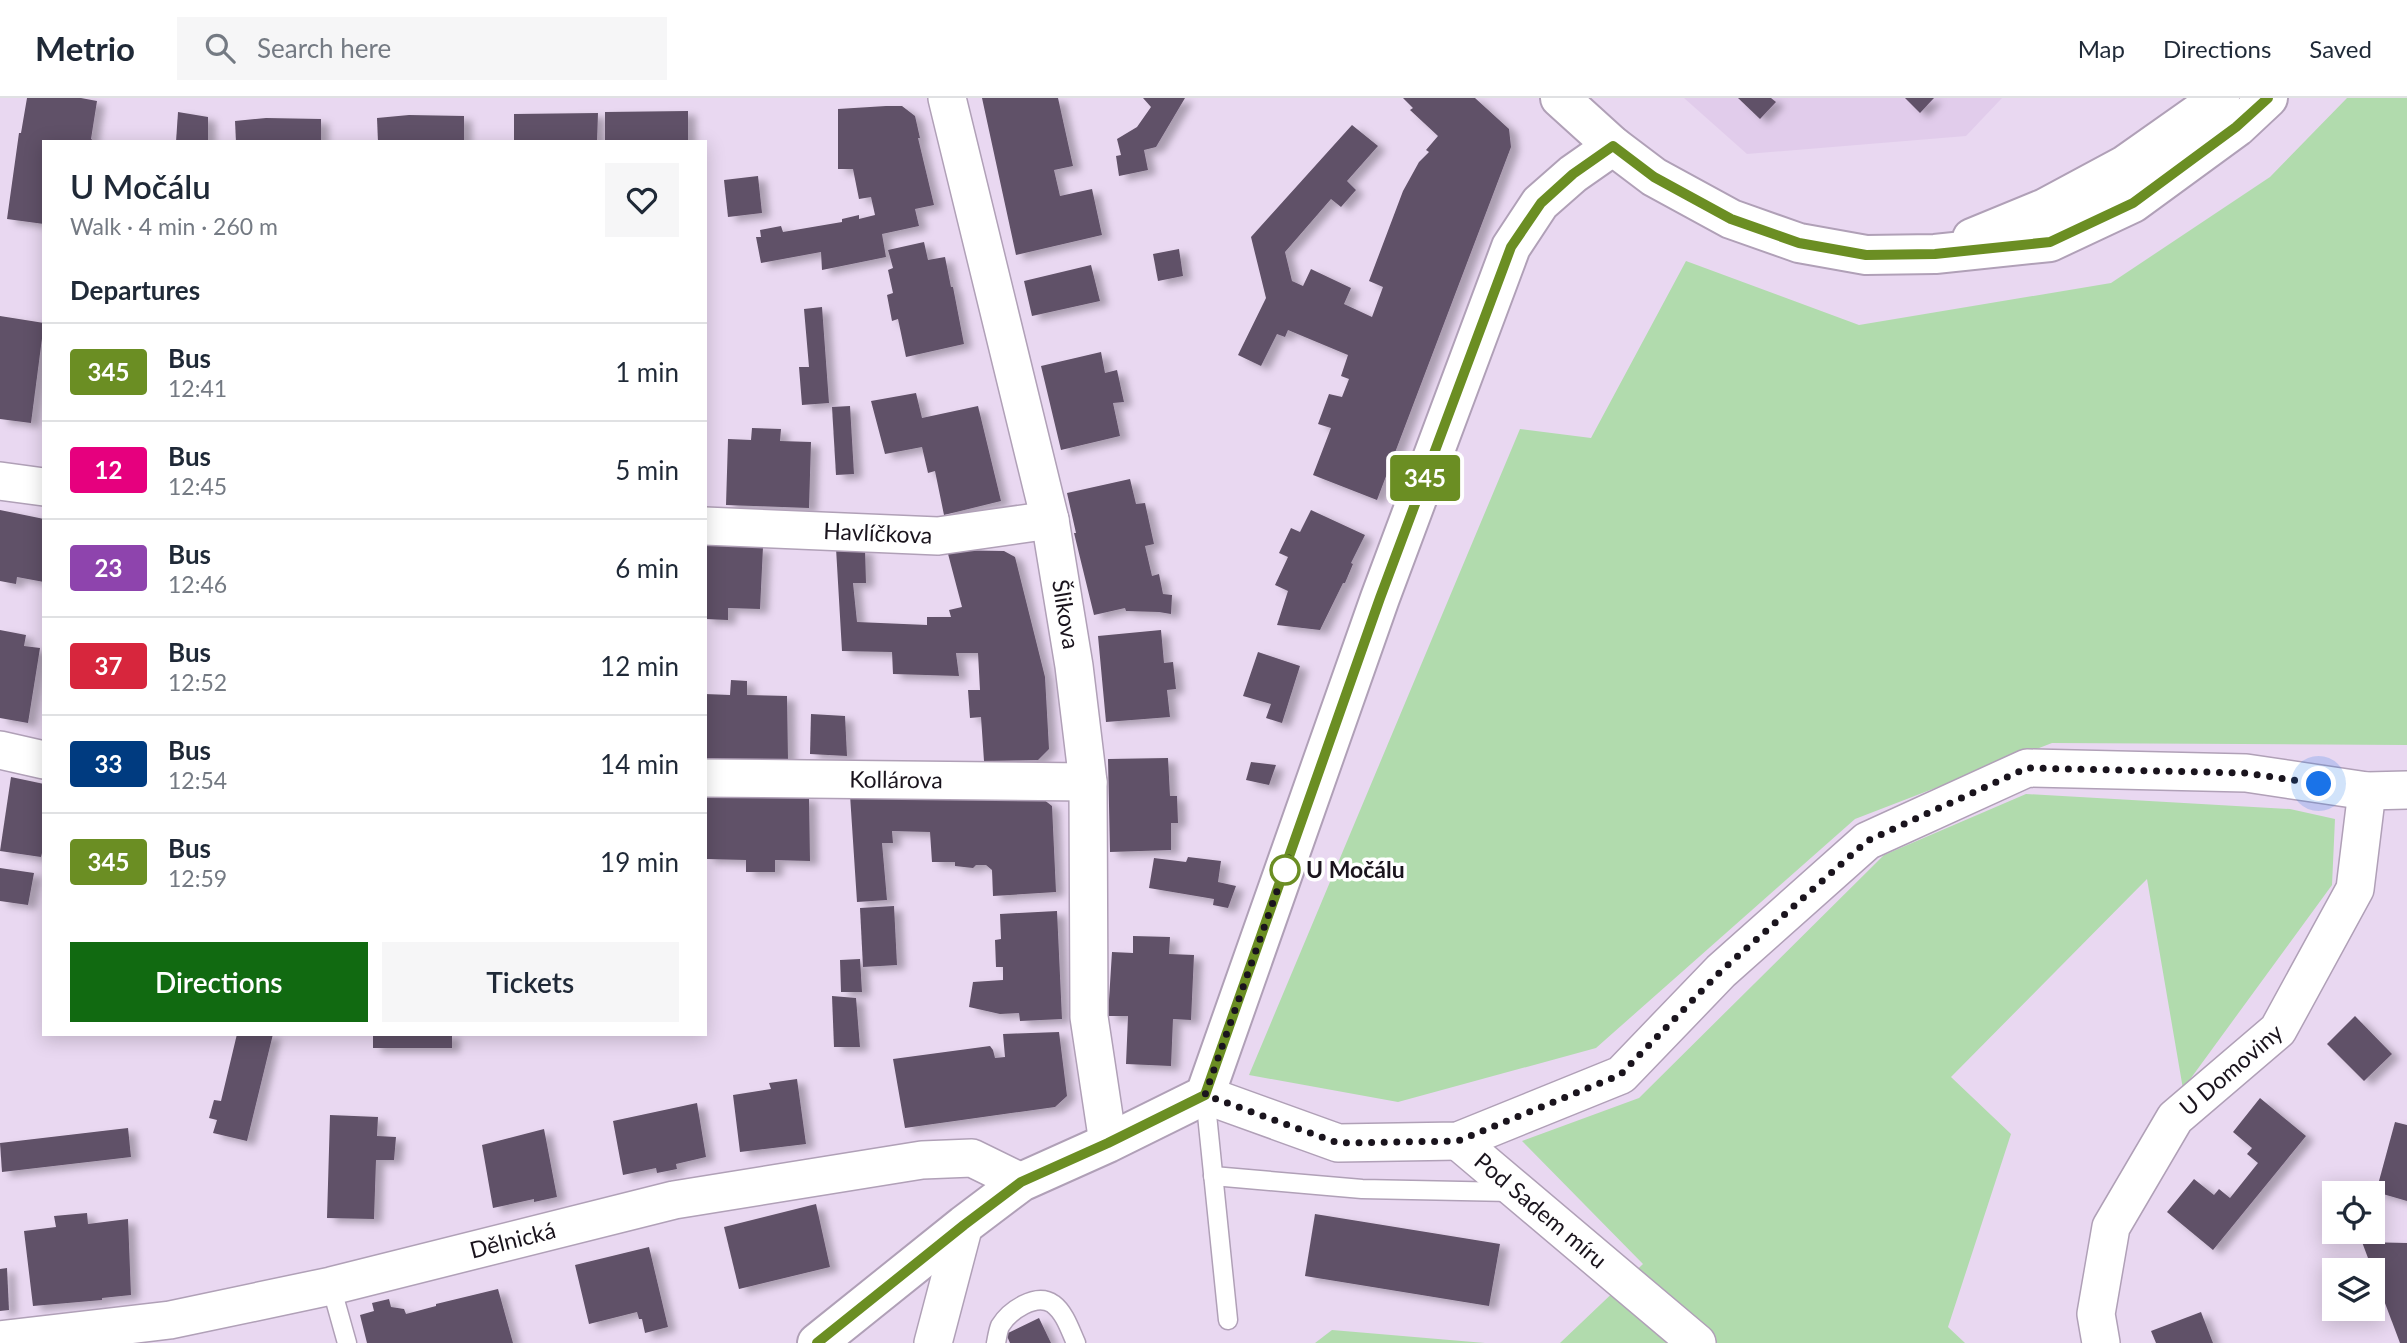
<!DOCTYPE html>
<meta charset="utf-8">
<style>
:root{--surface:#fff;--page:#f6f6f7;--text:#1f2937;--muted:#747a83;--line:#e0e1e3;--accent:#116a11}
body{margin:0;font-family:Lato,sans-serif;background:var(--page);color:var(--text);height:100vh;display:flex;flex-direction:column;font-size:26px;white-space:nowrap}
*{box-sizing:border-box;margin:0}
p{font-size:23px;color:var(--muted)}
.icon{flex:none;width:38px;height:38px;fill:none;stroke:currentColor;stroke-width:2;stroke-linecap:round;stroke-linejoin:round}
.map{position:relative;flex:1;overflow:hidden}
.panel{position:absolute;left:42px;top:42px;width:665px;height:896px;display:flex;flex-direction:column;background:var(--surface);border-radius:0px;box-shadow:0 4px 18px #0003}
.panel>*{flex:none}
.badge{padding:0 14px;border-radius:5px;font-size:24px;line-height:46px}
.tools{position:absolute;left:2322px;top:1083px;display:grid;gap:14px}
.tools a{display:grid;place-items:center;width:63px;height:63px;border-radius:0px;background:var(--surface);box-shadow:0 4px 18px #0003;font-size:35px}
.you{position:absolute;width:35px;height:35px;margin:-18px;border:5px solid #fff;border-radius:50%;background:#1a73e8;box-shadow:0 0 0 10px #1a73e833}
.map>.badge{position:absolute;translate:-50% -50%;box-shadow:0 0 0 4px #fff}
h2{padding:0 28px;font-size:26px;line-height:63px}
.round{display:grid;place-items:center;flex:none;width:74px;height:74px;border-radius:0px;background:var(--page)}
.head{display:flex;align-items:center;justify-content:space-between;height:119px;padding:0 28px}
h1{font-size:33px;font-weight:600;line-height:52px}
.action{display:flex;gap:14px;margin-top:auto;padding:14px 28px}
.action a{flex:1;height:80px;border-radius:0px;background:var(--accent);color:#fff;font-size:28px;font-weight:600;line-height:80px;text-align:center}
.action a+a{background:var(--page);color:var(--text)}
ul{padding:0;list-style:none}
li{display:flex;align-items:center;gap:21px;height:98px;padding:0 28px;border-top:2px solid var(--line)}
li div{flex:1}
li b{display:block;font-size:26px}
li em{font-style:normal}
li .badge{min-width:77px;font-weight:700;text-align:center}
header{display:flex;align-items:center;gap:42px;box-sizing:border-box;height:98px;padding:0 35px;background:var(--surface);border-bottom:2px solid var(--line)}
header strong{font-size:33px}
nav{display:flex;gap:38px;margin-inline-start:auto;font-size:24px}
.search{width:490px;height:63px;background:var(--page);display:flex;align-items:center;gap:18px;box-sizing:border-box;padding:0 24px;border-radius:0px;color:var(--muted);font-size:26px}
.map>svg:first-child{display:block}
.built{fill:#e1cceb}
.green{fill:#b1dbad}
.building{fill:#605167;filter:url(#shadow)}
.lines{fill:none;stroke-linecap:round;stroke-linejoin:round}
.lane-casing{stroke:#b0a0b7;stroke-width:21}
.street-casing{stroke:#b0a0b7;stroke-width:40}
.secondary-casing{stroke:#b0a0b7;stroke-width:42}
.lane{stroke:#fff;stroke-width:18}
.street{stroke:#fff;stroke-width:37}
.secondary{stroke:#fff;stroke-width:38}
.line-casing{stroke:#fff;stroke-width:16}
.line{stroke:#6b8e23;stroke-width:10}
.walk{stroke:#1a141d;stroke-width:7;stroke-dasharray:0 12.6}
.stop-dot{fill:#fff;stroke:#6b8e23;stroke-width:3.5}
.labels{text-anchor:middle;stroke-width:7;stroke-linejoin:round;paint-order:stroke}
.street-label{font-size:23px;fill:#1a141d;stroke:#fff}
.stop-label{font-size:23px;font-weight:bold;fill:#1a141d;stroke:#fff;text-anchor:start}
</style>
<header>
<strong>Metrio</strong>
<div class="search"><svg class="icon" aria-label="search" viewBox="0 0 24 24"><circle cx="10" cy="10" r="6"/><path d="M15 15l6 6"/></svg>Search here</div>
<nav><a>Map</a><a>Directions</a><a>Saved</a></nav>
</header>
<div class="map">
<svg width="2407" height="1245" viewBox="0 0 2407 1245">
<defs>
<filter id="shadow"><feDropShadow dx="8" dy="4.5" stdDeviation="3.5" flood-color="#0004"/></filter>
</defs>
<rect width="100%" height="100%" fill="#e9d8f1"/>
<path class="built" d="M 1684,0 L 2002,0 L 1966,38 L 1747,56 Z"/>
<g class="green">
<path d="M 2347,0 L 2407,0 L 2407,647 L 2052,645 L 1855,721 L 1596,950 L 1398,1004 L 1249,977 L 1520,331 L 1591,340 L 1686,163 L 1859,227 L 2111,185 L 2270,79 Z"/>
<path d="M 2026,696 L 2290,711 L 2335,721 L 2332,787 L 2183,991 L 2147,781 L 1951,979 L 2011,1036 L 1948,1229 L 1965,1245 L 1560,1245 L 1643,1166 L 1522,1043 L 1639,1000 L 1884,757 Z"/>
<path d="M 1332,1232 L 1485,1245 L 1315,1245 Z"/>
</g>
<g class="building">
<path d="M 27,0 L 81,0 L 97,3 L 91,41 L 96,44 L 44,44 L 44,126 L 7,121 L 19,35 L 21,35 Z"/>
<path d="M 982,0 L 1058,0 L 1073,68 L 1054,72 L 1060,98 L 1092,91 L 1102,137 L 1016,157 Z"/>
<path d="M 1143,0 L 1185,0 L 1156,49 L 1144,52 L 1148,72 L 1119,78 L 1116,58 L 1121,57 L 1117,41 L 1137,29 L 1151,9 Z"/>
<path d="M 1403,0 L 1475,0 L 1509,31 L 1511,49 L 1377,402 L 1313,377 L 1331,330 L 1318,326 L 1329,296 L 1342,299 L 1349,281 L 1341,278 L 1348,257 L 1288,232 L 1285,239 L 1277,236 L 1261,268 L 1238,257 L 1266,200 L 1251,139 L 1352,27 L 1378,48 L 1347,83 L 1356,92 L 1341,109 L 1331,101 L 1285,154 L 1292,183 L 1303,188 L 1311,171 L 1351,190 L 1344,206 L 1372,219 L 1383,189 L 1369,183 L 1403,93 L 1419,64 L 1429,54 L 1426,52 L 1438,38 L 1410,12 L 1413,10 Z"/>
<path d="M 1738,0 L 1771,0 L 1776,4 L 1760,21 Z"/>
<path d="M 1905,0 L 1934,0 L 1920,15 Z"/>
<path d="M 886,8 L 902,8 L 915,18 L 920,40 L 918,40 L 934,107 L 915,111 L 919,128 L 882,136 L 886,159 L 822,172 L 821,154 L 761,165 L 756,139 L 761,139 L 760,132 L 781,128 L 783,134 L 842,124 L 842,121 L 859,117 L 859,121 L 875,117 L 871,99 L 859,101 L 853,71 L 838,71 L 838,11 Z"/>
<path d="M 688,13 L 688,44 L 605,44 L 605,14 Z"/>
<path d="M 178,14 L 208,19 L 208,44 L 176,44 Z"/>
<path d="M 598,15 L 597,44 L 514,44 L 514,16 Z"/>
<path d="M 409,17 L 464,18 L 464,44 L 378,44 L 377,20 Z"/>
<path d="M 266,20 L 321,21 L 321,44 L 236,44 L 235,23 Z"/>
<path d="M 758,78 L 762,115 L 728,119 L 724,82 Z"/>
<path d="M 924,144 L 928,162 L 945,159 L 951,189 L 953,189 L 964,246 L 906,259 L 898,221 L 892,223 L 887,197 L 893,195 L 888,172 L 893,170 L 888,152 Z"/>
<path d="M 1179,151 L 1183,178 L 1158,183 L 1153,156 Z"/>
<path d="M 1091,167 L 1100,203 L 1032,218 L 1024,183 Z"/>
<path d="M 822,209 L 829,305 L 802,307 L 799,269 L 809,269 L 804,211 Z"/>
<path d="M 0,218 L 44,225 L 31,325 L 0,321 Z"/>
<path d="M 1101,254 L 1105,275 L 1117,272 L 1124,304 L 1113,305 L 1120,338 L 1061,352 L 1041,268 Z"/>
<path d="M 916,295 L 922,320 L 978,308 L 1001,403 L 944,417 L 935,373 L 928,375 L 922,349 L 885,356 L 871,303 Z"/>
<path d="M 850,308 L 854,376 L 836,377 L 832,309 Z"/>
<path d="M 752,330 L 781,331 L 780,343 L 811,344 L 809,410 L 726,407 L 728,341 L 751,342 Z"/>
<path d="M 1130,381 L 1136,406 L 1145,405 L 1154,446 L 1145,448 L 1152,478 L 1159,476 L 1163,496 L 1172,497 L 1171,516 L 1159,514 L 1126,513 L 1125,510 L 1094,517 L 1074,435 L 1076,435 L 1067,395 Z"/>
<path d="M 0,412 L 44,421 L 44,484 L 17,479 L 16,486 L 0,483 Z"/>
<path d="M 1311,412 L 1365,437 L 1351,465 L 1353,466 L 1345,485 L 1343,485 L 1320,532 L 1277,527 L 1288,493 L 1275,487 L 1288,459 L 1279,455 L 1291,430 L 1300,434 Z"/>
<path d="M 705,446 L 763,449 L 760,511 L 728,510 L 728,522 L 705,521 Z"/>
<path d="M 836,450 L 865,451 L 866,485 L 853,485 L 857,524 L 927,527 L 927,519 L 951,519 L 949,512 L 962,509 L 947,452 L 1004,453 L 1015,459 L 1045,579 L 1049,651 L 1038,662 L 984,663 L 981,619 L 970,620 L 968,592 L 980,592 L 978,555 L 956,555 L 959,578 L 893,576 L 892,554 L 842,553 Z"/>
<path d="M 0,532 L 26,537 L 24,548 L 40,550 L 28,625 L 0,620 Z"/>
<path d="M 1161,532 L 1164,565 L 1173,564 L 1176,591 L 1167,592 L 1170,619 L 1106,624 L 1098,538 Z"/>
<path d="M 1258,554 L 1300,568 L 1282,625 L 1266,620 L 1271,606 L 1243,598 Z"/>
<path d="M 731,582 L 747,583 L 747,597 L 787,598 L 788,662 L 750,661 L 750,663 L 705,660 L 705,596 L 730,597 Z"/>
<path d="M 811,616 L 845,618 L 847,658 L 810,656 Z"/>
<path d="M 1168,660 L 1170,698 L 1177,698 L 1178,725 L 1171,725 L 1171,752 L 1110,754 L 1108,661 Z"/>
<path d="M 1251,664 L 1276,667 L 1269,687 L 1246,682 Z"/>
<path d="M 11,679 L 44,686 L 44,747 L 41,759 L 0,753 Z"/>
<path d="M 705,697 L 809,699 L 810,763 L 775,762 L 775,774 L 746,774 L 746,762 L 706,761 Z"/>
<path d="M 850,697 L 1043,701 L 1052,708 L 1056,794 L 993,798 L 992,772 L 986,767 L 976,767 L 973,770 L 955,768 L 955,764 L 932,764 L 930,734 L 892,733 L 893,745 L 882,745 L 887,802 L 857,804 Z"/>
<path d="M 1188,759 L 1221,763 L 1218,784 L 1236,788 L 1228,810 L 1213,807 L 1214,801 L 1149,790 L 1154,760 L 1186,764 Z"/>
<path d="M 0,770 L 34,775 L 28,807 L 0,803 Z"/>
<path d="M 894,808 L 897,867 L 863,869 L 860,810 Z"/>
<path d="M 1057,813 L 1062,921 L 1020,923 L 1019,915 L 1000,916 L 969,909 L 973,884 L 1003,882 L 1003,869 L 996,869 L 995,842 L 1001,841 L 1000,816 Z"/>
<path d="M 1133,838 L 1170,839 L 1169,856 L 1194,857 L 1191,922 L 1173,921 L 1171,968 L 1126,966 L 1128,918 L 1108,918 L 1112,854 L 1133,855 Z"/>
<path d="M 860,861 L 862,894 L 841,894 L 840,862 Z"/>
<path d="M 832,898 L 856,900 L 860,949 L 834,949 Z"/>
<path d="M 2355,918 L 2392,956 L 2364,983 L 2327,946 Z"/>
<path d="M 1059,934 L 1067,998 L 1055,1009 L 905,1030 L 893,961 L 990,948 L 993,952 L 995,960 L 1005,959 L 1003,936 Z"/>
<path d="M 237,936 L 273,936 L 247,1043 L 213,1035 L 217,1022 L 209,1020 L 214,1002 L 221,1003 Z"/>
<rect x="373" y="936" width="79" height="14"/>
<path d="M 797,981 L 806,1046 L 740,1054 L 733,997 L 771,991 L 769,985 Z"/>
<path d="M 2260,1000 L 2306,1038 L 2213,1152 L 2167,1114 L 2194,1081 L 2214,1097 L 2219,1091 L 2230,1100 L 2258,1065 L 2247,1056 L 2252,1050 L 2233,1034 Z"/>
<path d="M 697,1005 L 706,1059 L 676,1066 L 677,1071 L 657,1075 L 656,1070 L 623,1077 L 613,1023 Z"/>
<path d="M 330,1017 L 378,1019 L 377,1038 L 396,1039 L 394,1062 L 376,1062 L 374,1121 L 327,1120 Z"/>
<path d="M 2395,1024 L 2407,1027 L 2407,1103 L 2376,1094 Z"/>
<path d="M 128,1030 L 131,1059 L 2,1074 L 0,1045 Z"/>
<path d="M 544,1031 L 557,1099 L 534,1104 L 534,1101 L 493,1110 L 482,1047 Z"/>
<path d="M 816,1106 L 830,1169 L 739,1191 L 724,1129 Z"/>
<path d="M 87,1115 L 88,1126 L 128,1121 L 131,1197 L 102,1200 L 102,1202 L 33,1208 L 24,1133 L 56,1129 L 54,1118 Z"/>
<path d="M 1315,1116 L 1500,1146 L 1489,1208 L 1305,1178 Z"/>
<path d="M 2362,1144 L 2407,1145 L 2407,1245 L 2400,1245 Z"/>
<path d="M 649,1149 L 668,1229 L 645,1235 L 642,1221 L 639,1221 L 637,1214 L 589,1226 L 575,1167 Z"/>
<path d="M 7,1170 L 9,1212 L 0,1213 L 0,1171 Z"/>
<path d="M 498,1191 L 513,1245 L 367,1245 L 360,1217 L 374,1213 L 372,1205 L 389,1201 L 391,1209 L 404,1211 L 406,1216 L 436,1208 L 436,1206 Z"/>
<path d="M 2201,1214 L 2213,1245 L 2156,1245 L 2151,1233 Z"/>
<path d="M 1039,1220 L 1051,1245 L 1010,1245 L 1006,1236 Z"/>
</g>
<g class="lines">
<defs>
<g id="lane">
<path d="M 1205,997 L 1228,1222"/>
<path d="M 1213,1078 L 1362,1091 L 1511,1094"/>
<path d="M 331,1188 L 347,1245"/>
<path d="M 996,1245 C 997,1240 998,1233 1000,1228 C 1009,1213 1036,1194 1053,1206 C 1065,1215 1070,1232 1076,1245"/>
</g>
<g id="street">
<path id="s1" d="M 947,0 L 1050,422 L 1074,568 L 1088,684 L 1089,919 L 1108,1045"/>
<path d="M 0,383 L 44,389"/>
<path id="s2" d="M 705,428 L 938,438 L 1050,422"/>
<path d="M 0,652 L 44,662"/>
<path id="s3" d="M 705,680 L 1088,684"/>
<path d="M 1205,997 L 1338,1045 L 1458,1043 L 1621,977 L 1721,873 L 1867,743 L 2027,670 L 2246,675 L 2367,693 L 2407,692"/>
<path id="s4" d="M 1458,1043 L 1697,1245"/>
<path id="s5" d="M 0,1242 L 170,1222 L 331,1188 L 674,1102 L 922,1062 L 972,1060 L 1021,1084"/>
<path d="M 933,1245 L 964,1127"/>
<path id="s6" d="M 2101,1245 L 2096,1216 L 2111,1129 L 2175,1020 L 2278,932 L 2355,791 L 2367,693"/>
</g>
<g id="secondary">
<path d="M 1560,0 L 1613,48 L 1654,79 L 1731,121 L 1799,145 L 1866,157 L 1935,156 L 2050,144 L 2133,105 L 2237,29 L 2268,0"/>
<path d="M 1972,140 L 2045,110 L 2125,67 L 2220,0"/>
<path d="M 817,1245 L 964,1127 L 1021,1084 L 1108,1045 L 1205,997 L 1380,500 L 1511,149 L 1540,105 L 1573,76 L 1613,48"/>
</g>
</defs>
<use href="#lane" class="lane-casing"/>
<use href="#street" class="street-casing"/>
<use href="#secondary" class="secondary-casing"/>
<use href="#lane" class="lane"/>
<use href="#street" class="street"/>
<use href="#secondary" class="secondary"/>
</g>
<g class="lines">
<defs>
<path id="line" d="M 817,1245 L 964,1127 L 1021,1084 L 1108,1045 L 1205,997 L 1380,500 L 1511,149 L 1541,105 L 1573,76 L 1613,48 L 1654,79 L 1731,121 L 1799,145 L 1866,157 L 1935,156 L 2050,144 L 2133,105 L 2236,29 L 2268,0"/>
</defs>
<use href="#line" class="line-casing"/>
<use href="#line" class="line"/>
<path class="walk" d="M 1285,772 L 1289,759 L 1205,997 L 1338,1045 L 1458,1043 L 1620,977 L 1721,873 L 1867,743 L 2027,670 L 2246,675 L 2319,686"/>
</g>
<circle class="stop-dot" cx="1285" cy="772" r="14"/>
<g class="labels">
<g class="street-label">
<text dy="8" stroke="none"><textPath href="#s2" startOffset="173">Havlíčkova</textPath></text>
<text dy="8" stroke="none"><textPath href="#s1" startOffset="530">Šlikova</textPath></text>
<text dy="8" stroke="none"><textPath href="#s3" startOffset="191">Kollárova</textPath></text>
<text dy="8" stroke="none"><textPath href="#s6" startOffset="318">U Domoviny</textPath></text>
<text dy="8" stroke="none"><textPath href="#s4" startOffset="108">Pod Sadem míru</textPath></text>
<text dy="8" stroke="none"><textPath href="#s5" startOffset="523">Dělnická</textPath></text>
</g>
<g class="stop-label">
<text x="1306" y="780">U Močálu</text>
</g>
</g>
</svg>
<div class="tools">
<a><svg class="icon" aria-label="locate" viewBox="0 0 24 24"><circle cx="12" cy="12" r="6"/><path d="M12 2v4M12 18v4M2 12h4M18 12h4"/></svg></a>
<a><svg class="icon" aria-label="layers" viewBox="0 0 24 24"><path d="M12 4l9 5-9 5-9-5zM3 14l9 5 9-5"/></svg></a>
</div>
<div class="you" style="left:2319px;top:686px"></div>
<b class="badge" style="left:1425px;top:380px;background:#6b8e23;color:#fff">345</b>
<section class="panel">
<div class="head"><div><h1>U Močálu</h1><p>Walk · 4 min · 260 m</p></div><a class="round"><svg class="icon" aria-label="heart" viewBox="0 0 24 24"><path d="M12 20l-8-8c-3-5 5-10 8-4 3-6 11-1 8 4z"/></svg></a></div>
<h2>Departures</h2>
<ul>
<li><span class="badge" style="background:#6b8e23;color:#fff">345</span><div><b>Bus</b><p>12:41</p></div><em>1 min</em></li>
<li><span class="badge" style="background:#e6007e;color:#fff">12</span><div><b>Bus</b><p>12:45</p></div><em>5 min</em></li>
<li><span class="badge" style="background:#8e44ad;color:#fff">23</span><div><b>Bus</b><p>12:46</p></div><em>6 min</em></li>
<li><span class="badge" style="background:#d7263d;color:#fff">37</span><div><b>Bus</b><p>12:52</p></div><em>12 min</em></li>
<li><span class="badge" style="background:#003b80;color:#fff">33</span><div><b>Bus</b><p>12:54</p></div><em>14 min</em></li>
<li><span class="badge" style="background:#6b8e23;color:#fff">345</span><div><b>Bus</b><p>12:59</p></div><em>19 min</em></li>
</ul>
<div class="action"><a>Directions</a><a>Tickets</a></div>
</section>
</div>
